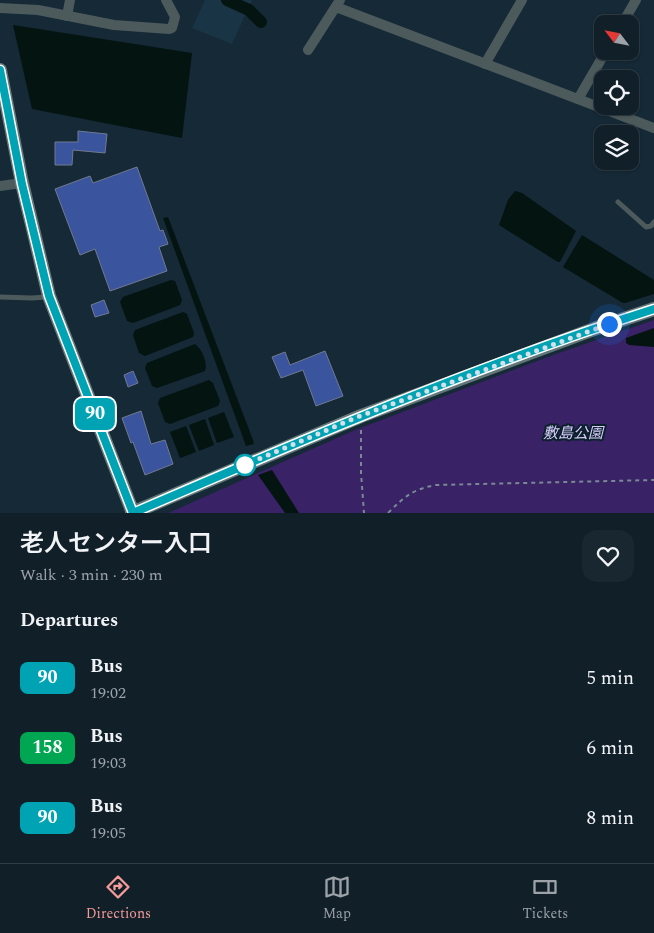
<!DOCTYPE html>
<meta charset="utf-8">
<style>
:root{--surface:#101f28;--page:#192730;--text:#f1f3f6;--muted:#9ca2a8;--line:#303d45;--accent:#f59b99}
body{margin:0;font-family:Spectral,"Noto Sans JP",serif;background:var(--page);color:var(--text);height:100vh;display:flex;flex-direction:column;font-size:19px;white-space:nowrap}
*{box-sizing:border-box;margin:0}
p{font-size:16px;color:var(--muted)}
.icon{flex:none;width:28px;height:28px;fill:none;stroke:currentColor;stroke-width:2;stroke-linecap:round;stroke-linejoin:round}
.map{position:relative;height:513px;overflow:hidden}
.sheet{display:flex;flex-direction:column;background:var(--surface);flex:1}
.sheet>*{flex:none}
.badge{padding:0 10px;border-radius:8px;font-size:18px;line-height:32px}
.needle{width:32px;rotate:302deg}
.controls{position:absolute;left:594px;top:15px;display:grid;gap:10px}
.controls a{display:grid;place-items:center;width:45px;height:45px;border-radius:10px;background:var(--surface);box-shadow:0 1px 4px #0004,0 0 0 1px var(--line);font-size:25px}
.you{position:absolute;width:25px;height:25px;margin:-12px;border:4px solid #fff;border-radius:50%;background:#1a73e8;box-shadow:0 0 0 8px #1a73e833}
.map>.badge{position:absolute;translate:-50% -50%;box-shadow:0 0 0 2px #fff}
h2{padding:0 20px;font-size:19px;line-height:45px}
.round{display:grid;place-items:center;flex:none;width:52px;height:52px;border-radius:15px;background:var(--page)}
.overview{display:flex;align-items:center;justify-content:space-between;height:85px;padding:0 20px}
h1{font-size:24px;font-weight:600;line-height:38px}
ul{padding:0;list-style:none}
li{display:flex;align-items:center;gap:15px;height:70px;padding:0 20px}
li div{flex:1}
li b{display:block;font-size:19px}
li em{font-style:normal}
li .badge{min-width:55px;font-weight:700;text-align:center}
.menu{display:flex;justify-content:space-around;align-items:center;height:70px;border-top:1px solid var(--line);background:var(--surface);font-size:14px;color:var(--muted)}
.menu a{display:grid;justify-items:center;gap:2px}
.menu .active{color:var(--accent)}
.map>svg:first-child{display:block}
.built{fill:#193545}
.green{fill:#392265}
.water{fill:#041411}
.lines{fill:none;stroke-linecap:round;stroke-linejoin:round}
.canal{stroke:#041411;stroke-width:12}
.building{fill:#3a549d;stroke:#707a90}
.path{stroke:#7a8a95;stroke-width:2;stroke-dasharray:4 4;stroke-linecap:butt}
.lane{stroke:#4d5a5c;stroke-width:5}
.street{stroke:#4d5a5c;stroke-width:10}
.secondary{stroke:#627679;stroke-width:14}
.line-casing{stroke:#fff;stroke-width:11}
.line{stroke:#00a3b4;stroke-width:8}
.walk{stroke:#d4e1e9;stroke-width:5;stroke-dasharray:0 9}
.stop-dot{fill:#fff;stroke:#00a3b4;stroke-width:2.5}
.labels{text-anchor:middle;stroke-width:4;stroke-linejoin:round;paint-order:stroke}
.park-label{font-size:15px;font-style:italic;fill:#d8cefa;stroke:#0b202c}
</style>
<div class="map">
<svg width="654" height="513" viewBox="0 0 654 513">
<rect width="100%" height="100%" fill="#152936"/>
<path class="built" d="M 205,0 L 252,0 L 232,44 L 192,28 Z"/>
<path class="green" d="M 654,320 L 654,513 L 168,513 L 355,430 L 553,355 Z"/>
<g class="water">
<path d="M 13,25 L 192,53 L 182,138 L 32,109 Z"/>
<path d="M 515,191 L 522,193 L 576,231 L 560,262 L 558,262 L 499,225 L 508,200 Z"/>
<path d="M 168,217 L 253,440 L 254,444 L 246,446 L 163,218 Z"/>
<path d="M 582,235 L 654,280 L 654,294 L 625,303 L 623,303 L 563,267 Z"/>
<path d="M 171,280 L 175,281 L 182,300 L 180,305 L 133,323 L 127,321 L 120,302 L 123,297 Z"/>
<path d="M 183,312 L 187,314 L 194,333 L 193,337 L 145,356 L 139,353 L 133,335 L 135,330 Z"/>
<path d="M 654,328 L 654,347 L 629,345 L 626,343 L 626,338 Z"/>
<path d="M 195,344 C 202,349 208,363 205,371 L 157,388 L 152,386 L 145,368 L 147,363 Z"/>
<path d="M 209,380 L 213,383 L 220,401 L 218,406 L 170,424 L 165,422 L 158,403 L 160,398 Z"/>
<path d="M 224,412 L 234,437 L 217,443 L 208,418 Z"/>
<path d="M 205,419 L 214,445 L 199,451 L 189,425 Z"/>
<path d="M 186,426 L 196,452 L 180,458 L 170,432 Z"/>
<path d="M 272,470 L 299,513 L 285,513 L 258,475 Z"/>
</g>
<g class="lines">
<path class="canal" d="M 227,0 L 249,10 L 261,22"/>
</g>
<g class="building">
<path d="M 78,131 L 107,134 L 105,153 L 73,150 L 72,165 L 55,165 L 55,142 L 78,142 Z"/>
<path d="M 137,167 L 160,231 L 163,230 L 168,244 L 159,247 L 167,271 L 110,291 L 95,249 L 80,255 L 55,189 L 90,176 L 93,183 Z"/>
<path d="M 104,300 L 109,313 L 95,317 L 91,305 Z"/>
<path d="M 325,351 L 343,396 L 316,406 L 303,370 L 281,378 L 272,357 L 285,352 L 290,365 Z"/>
<path d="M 133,371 L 138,383 L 128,387 L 124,375 Z"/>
<path d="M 141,411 L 151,444 L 165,440 L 173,464 L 145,475 L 133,442 L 131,443 L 122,418 Z"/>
</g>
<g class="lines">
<g class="path">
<path d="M 361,430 L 361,473 L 364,513"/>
<path d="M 388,513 C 404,497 413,489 436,485 L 654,480"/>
</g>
<g class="lane">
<path d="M 618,202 L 646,227 L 651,226 L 654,222"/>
<path d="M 0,297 L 32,298 L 47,297"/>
</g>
<g class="street">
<path d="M 336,7 L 654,128"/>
<path d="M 0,8 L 38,10 L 114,25 L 169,29 L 172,28 L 175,17 L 166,0"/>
<path d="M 67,16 L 70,0"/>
<path d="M 622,24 L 636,0"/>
<path d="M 308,50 L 340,0"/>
<path d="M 485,64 L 522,0"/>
<path d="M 578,99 L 606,51"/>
<path d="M 0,186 L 22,183"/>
</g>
<g class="secondary">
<path d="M 0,70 L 22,183 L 49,296 L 133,513"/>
<path d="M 132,513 L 361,416 L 594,329 L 654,309"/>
</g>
</g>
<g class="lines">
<defs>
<path id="line" d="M 0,70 L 22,184 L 49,296 L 133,513 C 304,439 476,366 654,309"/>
</defs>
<use href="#line" class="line-casing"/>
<use href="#line" class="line"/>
<path class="walk" d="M 245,465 L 240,467 L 360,416 L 609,324"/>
</g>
<circle class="stop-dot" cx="245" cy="465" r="10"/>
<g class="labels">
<g class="park-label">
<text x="573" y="438">敷島公園</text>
</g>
</g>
</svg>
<div class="controls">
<a><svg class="needle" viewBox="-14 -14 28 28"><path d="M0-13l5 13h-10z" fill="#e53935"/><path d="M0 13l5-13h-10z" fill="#9ca2a8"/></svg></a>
<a><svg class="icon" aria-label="locate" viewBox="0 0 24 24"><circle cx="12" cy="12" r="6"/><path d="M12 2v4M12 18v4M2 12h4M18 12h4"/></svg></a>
<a><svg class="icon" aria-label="layers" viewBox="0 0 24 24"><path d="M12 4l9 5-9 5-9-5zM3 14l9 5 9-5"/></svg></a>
</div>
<div class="you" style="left:609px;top:324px"></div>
<b class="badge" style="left:95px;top:414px;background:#00a3b4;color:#fff">90</b>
</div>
<section class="sheet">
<div class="overview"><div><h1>老人センター入口</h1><p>Walk · 3 min · 230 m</p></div><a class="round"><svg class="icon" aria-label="heart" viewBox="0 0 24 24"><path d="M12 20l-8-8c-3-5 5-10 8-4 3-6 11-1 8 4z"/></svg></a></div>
<h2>Departures</h2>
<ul>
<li><span class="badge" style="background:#00a3b4;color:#fff">90</span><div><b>Bus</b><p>19:02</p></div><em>5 min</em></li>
<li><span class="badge" style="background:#00a651;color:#fff">158</span><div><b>Bus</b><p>19:03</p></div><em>6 min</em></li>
<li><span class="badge" style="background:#00a3b4;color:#fff">90</span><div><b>Bus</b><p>19:05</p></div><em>8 min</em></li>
</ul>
</section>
<nav class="menu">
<a class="active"><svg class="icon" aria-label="directions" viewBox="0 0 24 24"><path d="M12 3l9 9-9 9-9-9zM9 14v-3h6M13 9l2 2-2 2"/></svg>Directions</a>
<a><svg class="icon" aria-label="map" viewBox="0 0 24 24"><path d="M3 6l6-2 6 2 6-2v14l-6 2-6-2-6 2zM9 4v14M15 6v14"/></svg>Map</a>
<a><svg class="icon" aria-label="tickets" viewBox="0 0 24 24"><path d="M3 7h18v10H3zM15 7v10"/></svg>Tickets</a>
</nav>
